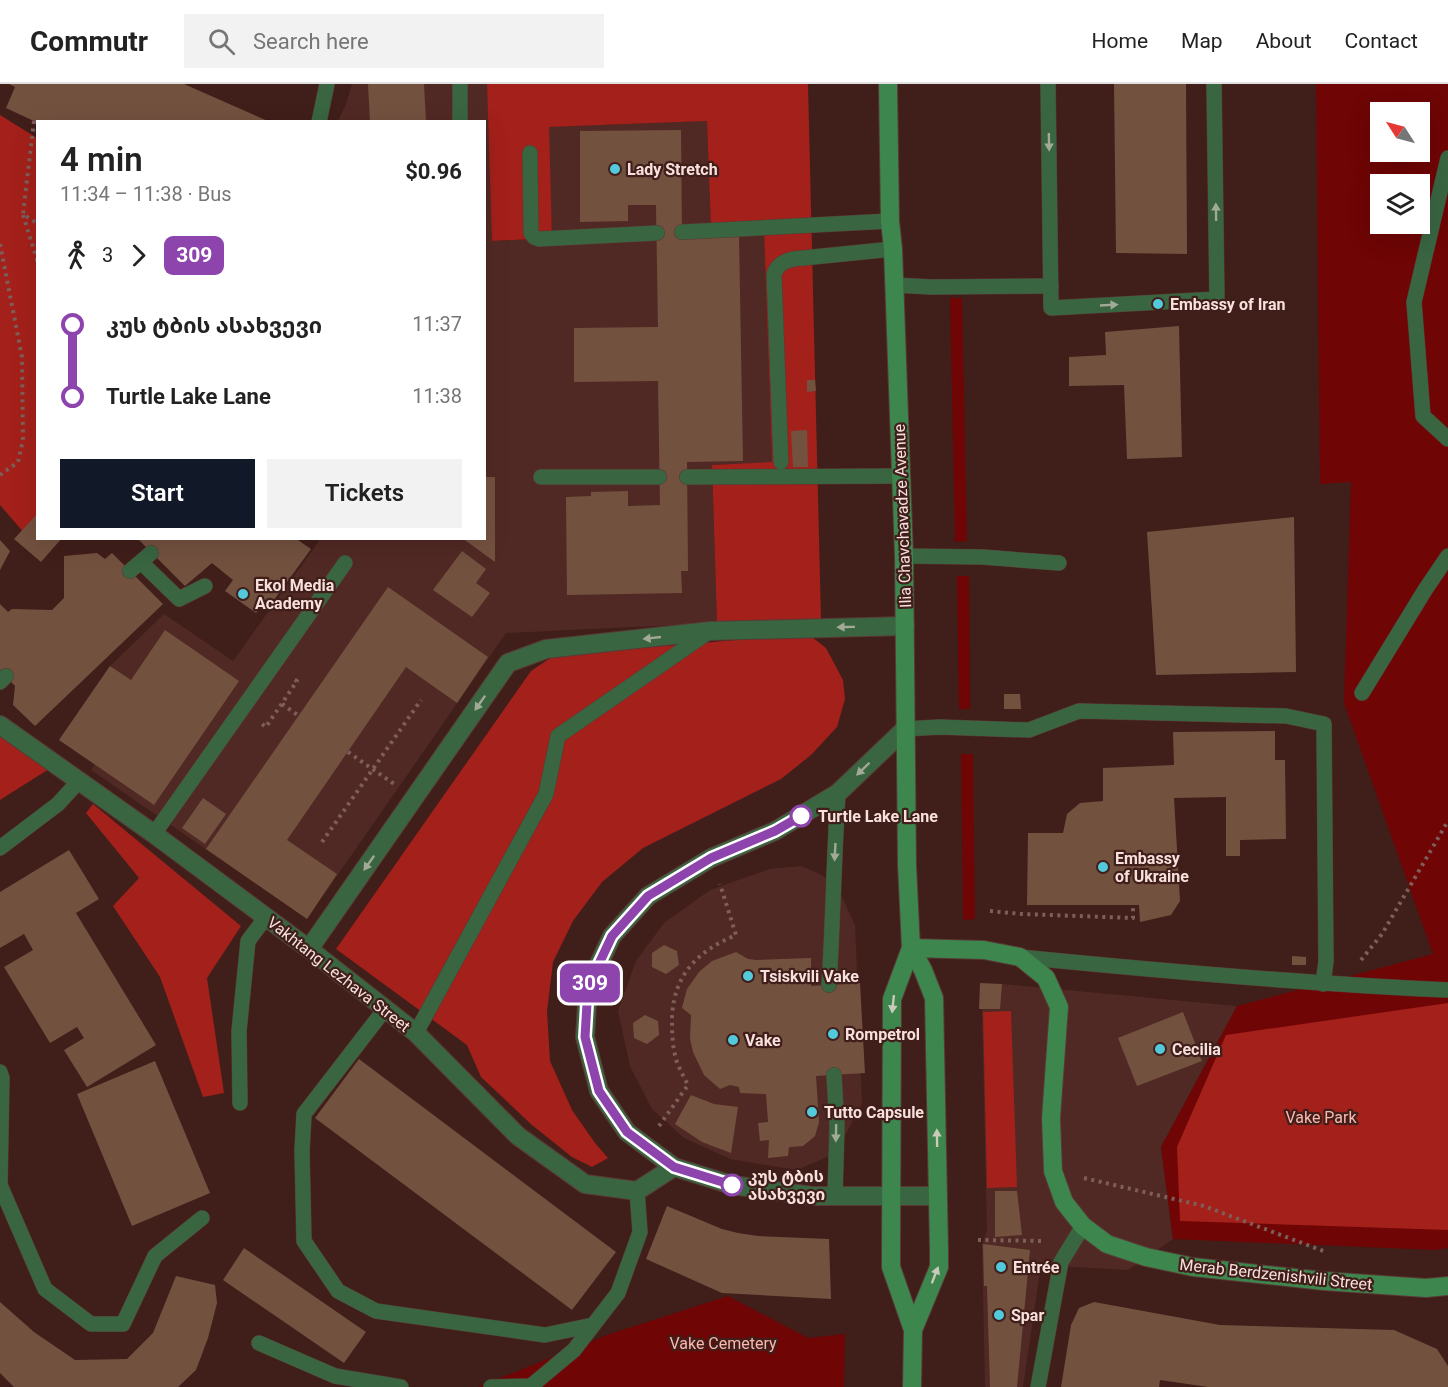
<!DOCTYPE html>
<meta charset="utf-8">
<style>
:root{--surface:#fff;--page:#f2f2f2;--text:#222;--muted:#767676;--line:#e0e0e0;--accent:#111827}
body{margin:0;font-family:Roboto,"Noto Sans Georgian",sans-serif;background:var(--page);color:var(--text);height:100vh;display:flex;flex-direction:column;font-size:22px;white-space:nowrap}
*{box-sizing:border-box;margin:0}
p{font-size:20px;color:var(--muted)}
.icon{flex:none;width:33px;height:33px;fill:none;stroke:currentColor;stroke-width:2;stroke-linecap:round;stroke-linejoin:round}
.map{position:relative;flex:1;overflow:hidden}
.side{position:absolute;left:36px;top:36px;width:450px;height:420px;display:flex;flex-direction:column;background:var(--surface);border-radius:0px;box-shadow:0 6px 24px #0002}
.side>*{flex:none}
.badge{padding:0 12px;border-radius:9px;font-size:21px;line-height:39px}
.needle{width:39px;rotate:306deg}
.fabs{position:absolute;left:1370px;top:18px;display:grid;gap:12px}
.fabs a{display:grid;place-items:center;width:60px;height:60px;border-radius:0px;background:var(--surface);box-shadow:0 6px 24px #0002;font-size:30px}
.map>.badge{position:absolute;translate:-50% -50%;box-shadow:0 0 0 3px #fff}
.legs{display:flex;align-items:center;gap:9px;height:66px;padding:0 24px;font-size:20px}
.legs p{margin-inline-start:auto}
.headline{display:flex;align-items:center;justify-content:space-between;height:102px;padding:0 24px}
h1{font-size:33px;font-weight:600;line-height:45px}
.button{display:flex;gap:12px;margin-top:auto;padding:12px 24px}
.button a{flex:1;height:69px;border-radius:0px;background:var(--accent);color:#fff;font-size:24px;font-weight:600;line-height:69px;text-align:center}
.button a+a{background:var(--page);color:var(--text)}
ul{padding:0 24px;list-style:none}
li{display:flex;align-items:center;gap:21px;height:72px;font-size:22px}
li i{display:grid;place-items:center;width:9px;height:100%;margin:0 8px;background:currentColor}
li i::after{content:'';width:15px;height:15px;margin:-8px;border:4px solid;border-radius:50%;background:var(--surface)}
li p{margin-inline-start:auto}
li:first-child i{background:linear-gradient(#0000 50%,currentColor 0)}
li:last-child i{background:linear-gradient(currentColor 50%,#0000 0)}
header{display:flex;align-items:center;gap:36px;box-sizing:border-box;height:84px;padding:0 30px;background:var(--surface);border-bottom:2px solid var(--line)}
header strong{font-size:28px}
nav{display:flex;gap:33px;margin-inline-start:auto;font-size:21px}
.search{width:420px;height:54px;background:var(--page);display:flex;align-items:center;gap:15px;box-sizing:border-box;padding:0 21px;border-radius:0px;color:var(--muted);font-size:22px}
.map>svg:first-child{display:block}
.built{fill:#512924}
.green{fill:#6f0505;fill-rule:evenodd}
.forest{fill:#a4201a}
.building{fill:#73513f}
.lines{fill:none;stroke-linecap:round;stroke-linejoin:round}
.lane-casing{stroke:#5a3935;stroke-width:16}
.street-casing{stroke:#5a3935;stroke-width:20}
.secondary-casing{stroke:#5a3935;stroke-width:20}
.path{stroke:#7d5e5a;stroke-width:4;stroke-dasharray:3 4.5;stroke-linecap:butt}
.lane{stroke:#396541;stroke-width:15}
.street{stroke:#396541;stroke-width:18}
.secondary{stroke:#3d864d;stroke-width:18}
.oneway{fill:#a2a996}
.oneway2{fill:#c9cab8}
.line-1-casing{stroke:#fff;stroke-width:14}
.line-1{stroke:#8e44ad;stroke-width:9}
.poi-dot{fill:#53cadc;stroke:#401e1a;stroke-width:2}
.stop-1-dot{fill:#fff;stroke:#8e44ad;stroke-width:3}
.labels{text-anchor:middle;stroke-width:4.5;stroke-linejoin:round;paint-order:stroke}
.poi-label{font-size:16px;font-weight:bold;fill:#f8e0dc;stroke:#401e1a;text-anchor:start}
.street-label{font-size:16px;fill:#f8e0dc;stroke:#401e1a}
.stop-label{font-size:16px;font-weight:bold;fill:#f8e0dc;stroke:#401e1a;text-anchor:start}
.park-label{font-size:16px;fill:#fbb8ae;stroke:#401e1a}
</style>
<header>
<strong>Commutr</strong>
<div class="search"><svg class="icon" aria-label="search" viewBox="0 0 24 24"><circle cx="10" cy="10" r="6"/><path d="M15 15l6 6"/></svg>Search here</div>
<nav><a>Home</a><a>Map</a><a>About</a><a>Contact</a></nav>
</header>
<div class="map">
<svg width="1448" height="1303" viewBox="0 0 1448 1303">
<rect width="100%" height="100%" fill="#401e1a"/>
<g class="built">
<path d="M 352,0 L 487,0 L 493,157 L 552,154 L 548,43 L 707,37 L 711,146 L 764,144 L 772,379 L 712,381 L 717,539 L 506,549 L 307,835 L 91,686 L 95,680 L 59,656 L 110,582 L 164,530 L 233,577 L 319,457 L 317,455 L 484,454 L 484,38 L 338,37 L 346,20 Z"/>
<path d="M 801,782 L 822,791 L 838,805 L 855,841 L 862,1020 L 835,1070 L 796,1086 L 730,1075 L 684,1054 L 652,1025 L 630,982 L 618,927 L 636,877 L 664,839 L 710,806 L 770,785 Z"/>
<path d="M 1002,900 L 1237,922 L 1161,1063 L 1173,1155 L 1128,1186 L 1041,1181 L 1023,1303 L 985,1303 L 982,1161 L 987,1146 L 982,925 Z"/>
</g>
<g class="green">
<path d="M 1316,0 L 1448,0 L 1448,1164 L 1435,1166 L 1173,1155 L 1161,1063 L 1237,922 L 1433,870 L 1344,619 L 1351,398 L 1320,400 ZM 1380,28 L 1419,28 L 1419,68 L 1380,68 ZM 1380,100 L 1419,100 L 1419,140 L 1380,140 Z"/>
<path d="M 950,214 L 962,214 L 967,457 L 955,458 Z"/>
<path d="M 957,492 L 969,492 L 970,625 L 959,625 Z"/>
<path d="M 961,670 L 973,670 L 975,835 L 963,836 Z"/>
<path d="M 728,1212 L 808,1254 L 845,1250 L 844,1303 L 478,1303 L 607,1251 Z"/>
</g>
<g class="forest">
<path d="M 487,0 L 808,0 L 821,536 L 717,539 L 712,381 L 772,378 L 764,145 L 711,146 L 707,37 L 549,43 L 552,154 L 492,157 Z"/>
<path d="M 0,31 L 37,54 L 38,465 L 0,421 Z"/>
<path d="M 808,550 L 826,564 L 843,596 L 845,615 L 837,643 L 811,671 L 781,695 L 643,764 L 602,798 L 573,837 L 553,878 L 547,927 L 550,977 L 572,1026 L 595,1059 L 608,1074 L 592,1083 L 572,1073 L 532,1041 L 481,993 L 467,961 L 336,865 L 531,587 L 555,571 Z"/>
<path d="M 0,650 L 49,685 L 0,716 Z"/>
<path d="M 93,720 L 241,842 L 207,894 L 224,1009 L 203,1013 L 160,893 L 113,822 L 139,794 L 86,729 Z"/>
<path d="M 1448,919 L 1448,1146 L 1180,1137 L 1177,1063 L 1226,951 Z"/>
<path d="M 1011,927 L 1017,1103 L 987,1104 L 983,928 Z"/>
</g>
<g class="building">
<path d="M 9,0 L 184,0 L 270,38 L 36,38 L 6,24 L 15,3 Z"/>
<path d="M 368,0 L 424,0 L 426,38 L 370,38 Z"/>
<path d="M 1114,0 L 1186,0 L 1187,170 L 1116,169 Z"/>
<path d="M 681,46 L 682,154 L 739,153 L 743,377 L 687,378 L 688,487 L 681,487 L 682,509 L 567,511 L 566,413 L 591,412 L 591,408 L 628,407 L 628,422 L 660,421 L 658,297 L 574,298 L 574,244 L 658,243 L 656,121 L 628,121 L 628,137 L 580,138 L 580,47 Z"/>
<path d="M 1179,242 L 1182,373 L 1127,375 L 1124,301 L 1069,302 L 1069,273 L 1106,271 L 1105,248 Z"/>
<path d="M 807,296 L 815,296 L 816,307 L 807,308 Z"/>
<path d="M 807,346 L 808,383 L 793,383 L 791,347 Z"/>
<path d="M 484,393 L 495,393 L 495,478 L 462,454 L 484,454 Z"/>
<path d="M 38,429 L 38,454 L 62,454 L 41,478 L 14,455 Z"/>
<path d="M 1294,433 L 1296,588 L 1156,591 L 1147,448 Z"/>
<path d="M 137,454 L 295,454 L 311,465 L 271,520 L 266,517 L 256,529 L 225,507 L 233,496 L 212,479 L 185,502 Z"/>
<path d="M 0,456 L 10,467 L 0,486 Z"/>
<path d="M 462,467 L 486,485 L 476,499 L 490,509 L 472,533 L 433,506 Z"/>
<path d="M 97,469 L 105,475 L 112,469 L 163,520 L 35,642 L 13,621 L 15,602 L 0,586 L 0,520 L 8,528 L 12,525 L 52,526 L 64,514 L 64,472 Z"/>
<path d="M 388,503 L 488,573 L 457,619 L 406,583 L 287,756 L 337,790 L 307,835 L 206,765 Z"/>
<path d="M 165,546 L 239,597 L 154,721 L 59,656 L 110,582 L 131,596 Z"/>
<path d="M 1004,610 L 1020,610 L 1021,625 L 1004,625 Z"/>
<path d="M 1275,647 L 1275,676 L 1285,676 L 1286,755 L 1240,756 L 1240,772 L 1226,772 L 1226,713 L 1174,714 L 1180,817 L 1171,831 L 1140,838 L 1139,821 L 1027,821 L 1028,749 L 1063,749 L 1067,730 L 1080,719 L 1103,717 L 1103,684 L 1174,681 L 1173,648 Z"/>
<path d="M 203,714 L 226,730 L 205,760 L 182,744 Z"/>
<path d="M 69,766 L 99,815 L 76,829 L 156,961 L 87,1003 L 64,966 L 84,954 L 77,943 L 50,959 L 4,883 L 33,866 L 24,850 L 0,864 L 0,808 Z"/>
<path d="M 664,861 L 677,867 L 679,881 L 666,890 L 652,883 L 652,869 Z"/>
<path d="M 736,868 L 748,875 L 756,876 L 811,874 L 811,902 L 860,899 L 865,989 L 816,992 L 819,1038 L 815,1052 L 803,1062 L 789,1063 L 788,1072 L 768,1074 L 769,1056 L 760,1057 L 758,1039 L 768,1038 L 766,1010 L 740,1009 L 739,1003 L 730,1001 L 720,1005 L 704,991 L 693,968 L 690,955 L 691,931 L 682,924 L 687,905 L 699,888 L 712,877 Z"/>
<path d="M 1292,872 L 1306,873 L 1306,881 L 1292,881 Z"/>
<path d="M 980,899 L 1002,900 L 1000,925 L 979,925 Z"/>
<path d="M 1183,928 L 1202,977 L 1137,1002 L 1118,954 Z"/>
<path d="M 645,931 L 658,937 L 659,951 L 647,960 L 634,954 L 633,939 Z"/>
<path d="M 359,975 L 616,1168 L 572,1226 L 315,1034 Z"/>
<path d="M 155,977 L 210,1109 L 132,1142 L 77,1010 Z"/>
<path d="M 691,1011 L 714,1020 L 738,1023 L 731,1069 L 702,1058 L 675,1040 Z"/>
<path d="M 995,1107 L 1017,1107 L 1022,1151 L 995,1153 Z"/>
<path d="M 667,1122 L 722,1145 L 738,1149 L 758,1152 L 829,1155 L 831,1215 L 722,1209 L 646,1175 Z"/>
<path d="M 983,1160 L 1030,1166 L 1017,1303 L 990,1303 L 987,1202 L 984,1202 Z"/>
<path d="M 244,1164 L 366,1248 L 344,1279 L 223,1196 Z"/>
<path d="M 176,1192 L 215,1201 L 217,1219 L 208,1254 L 196,1286 L 178,1303 L 14,1303 L 0,1289 L 0,1218 L 34,1248 L 75,1276 L 127,1275 L 153,1249 Z"/>
<path d="M 1094,1218 L 1220,1241 L 1394,1246 L 1437,1265 L 1448,1282 L 1448,1303 L 1208,1303 L 1160,1296 L 1159,1303 L 1061,1303 L 1071,1241 L 1079,1224 Z"/>
</g>
<g class="lines">
<defs>
<g id="lane">
<path d="M 1048,0 L 1051,224 L 1217,215 L 1214,0"/>
<path d="M 319,38 L 327,0"/>
<path d="M 460,38 L 460,0"/>
<path d="M 530,69 L 531,149 L 534,153 L 539,155 L 657,149"/>
<path d="M 1448,74 L 1414,218 L 1423,332 L 1448,355"/>
<path d="M 682,148 L 890,137"/>
<path d="M 894,201 L 931,203 L 1051,202"/>
<path d="M 781,378 L 774,190 C 778,180 783,178 793,175 L 893,165"/>
<path d="M 541,393 L 659,393"/>
<path d="M 687,393 L 901,392"/>
<path d="M 904,472 L 982,473 L 1059,479"/>
<path d="M 141,478 L 179,515 L 205,502"/>
<path d="M 130,487 L 151,469"/>
<path d="M 0,598 L 6,592"/>
<path d="M 1362,609 L 1425,506 L 1448,472"/>
<path d="M 905,645 L 939,643 L 1029,646 L 1079,627 L 1286,632 L 1324,640 L 1326,877 L 1323,900"/>
<path d="M 154,750 L 345,479"/>
<path d="M 0,764 L 58,720 L 79,697"/>
<path d="M 1020,873 C 1162,887 1305,900 1448,906"/>
<path d="M 829,901 C 833,837 834,773 838,709"/>
<path d="M 385,925 L 304,1030 L 302,1067 L 304,1157 L 338,1207 L 376,1227 L 545,1251 L 593,1241"/>
<path d="M 416,949 L 546,710 L 558,652 L 710,547"/>
<path d="M 0,988 L 2,994 L 0,1101 L 45,1205 L 91,1240 L 123,1240 L 155,1172 L 202,1134"/>
<path d="M 834,991 L 837,1042 L 835,1112"/>
<path d="M 240,1019 L 239,947 L 248,857 L 266,833"/>
<path d="M 259,1259 L 335,1292 L 401,1303"/>
<path d="M 491,1303 L 531,1302 L 574,1266 L 618,1209 L 640,1148 L 637,1107"/>
<path d="M 1038,1303 L 1061,1178 L 1083,1142"/>
</g>
<g id="street">
<path d="M 0,641 L 154,750 L 309,865 L 416,949 L 518,1052 L 585,1100 L 637,1107 L 674,1083"/>
<path d="M 905,645 L 838,709 L 775,747 L 711,774 L 648,812 L 612,852 L 588,903 L 585,953 L 599,1007 L 627,1048 L 674,1083 L 732,1101 L 812,1112 L 938,1112"/>
<path d="M 309,865 L 508,579 L 546,565 L 710,547 L 905,542"/>
</g>
<g id="secondary">
<path d="M 888,0 L 890,137 L 893,165 L 904,472 L 907,781 L 911,864 L 892,915 L 891,1167 L 891,1183 L 913,1246 L 912,1303"/>
<path d="M 911,864 L 984,866 L 1020,873 L 1046,894 L 1059,923 L 1051,1034 L 1053,1087 L 1064,1118 L 1083,1142 L 1107,1160 L 1146,1173 L 1193,1183 L 1324,1197 L 1426,1204 L 1448,1202"/>
<path d="M 911,864 L 923,886 L 934,914 L 939,1166 L 939,1183 L 913,1246"/>
</g>
</defs>
<use href="#lane" class="lane-casing"/>
<use href="#street" class="street-casing"/>
<use href="#secondary" class="secondary-casing"/>
<g class="path">
<path d="M 34,37 L 23,130 L 38,140"/>
<path d="M 23,131 L 38,179"/>
<path d="M 0,160 L 22,273 L 23,356 L 18,378 L 0,391"/>
<path d="M 282,620 L 299,632"/>
<path d="M 262,640 L 266,643 L 297,597 L 293,595"/>
<path d="M 348,668 L 394,700"/>
<path d="M 322,758 L 421,616"/>
<path d="M 990,827 L 1022,830 L 1133,834 L 1133,822"/>
<path d="M 1361,876 L 1382,850 L 1448,737"/>
<path d="M 659,1042 L 688,1001 C 683,991 677,981 675,971 C 672,958 672,946 672,933 C 674,890 698,867 736,851 L 720,800"/>
<path d="M 1084,1094 L 1204,1122 L 1326,1168"/>
<path d="M 978,1156 L 1044,1157"/>
</g>
<use href="#lane" class="lane"/>
<use href="#street" class="street"/>
<use href="#secondary" class="secondary"/>
</g>
<defs><path id="oneway-solid" d="M-6-.8H1V-3.2L6.5 0L1 3.2V.8H-6Z" transform="scale(1.5)"/></defs>
<g class="oneway">
<use href="#oneway-solid" transform="translate(1049 58) rotate(89)"/>
<use href="#oneway-solid" transform="translate(1216 128) rotate(-91)"/>
<use href="#oneway-solid" transform="translate(1109 221) rotate(-3)"/>
<use href="#oneway-solid" transform="translate(846 543) rotate(179)"/>
<use href="#oneway-solid" transform="translate(652 554) rotate(174)"/>
<use href="#oneway-solid" transform="translate(480 619) rotate(125)"/>
<use href="#oneway-solid" transform="translate(863 685) rotate(136)"/>
<use href="#oneway-solid" transform="translate(835 768) rotate(93)"/>
<use href="#oneway-solid" transform="translate(369 779) rotate(125)"/>
<use href="#oneway-solid" transform="translate(836 1049) rotate(91)"/>
</g>
<g class="oneway2">
<use href="#oneway-solid" transform="translate(893 920) rotate(96)"/>
<use href="#oneway-solid" transform="translate(937 1054) rotate(-91)"/>
<use href="#oneway-solid" transform="translate(935 1191) rotate(-69)"/>
</g>
<g class="lines">
<defs>
<path id="line-1" d="M 732,1101 L 674,1083 L 627,1048 L 599,1007 L 585,953 L 588,903 L 612,852 L 648,812 L 711,774 L 775,747 L 801,732"/>
</defs>
<use href="#line-1" class="line-1-casing"/>
<use href="#line-1" class="line-1"/>
</g>
<g class="poi-dot">
<circle cx="615" cy="85" r="6"/>
<circle cx="1158" cy="220" r="6"/>
<circle cx="243" cy="510" r="6"/>
<circle cx="1103" cy="783" r="6"/>
<circle cx="748" cy="892" r="6"/>
<circle cx="833" cy="950" r="6"/>
<circle cx="733" cy="956" r="6"/>
<circle cx="1160" cy="965" r="6"/>
<circle cx="812" cy="1028" r="6"/>
<circle cx="1001" cy="1183" r="6"/>
<circle cx="999" cy="1231" r="6"/>
</g>
<g class="stop-1-dot">
<circle cx="801" cy="732" r="10"/>
<circle cx="732" cy="1101" r="10"/>
</g>
<g class="labels">
<g class="poi-label">
<text x="627" y="91">Lady Stretch</text>
<text x="1170" y="226">Embassy of Iran</text>
<text x="255" y="507">Ekol Media<tspan x="255" dy="18">Academy</tspan></text>
<text x="1115" y="780">Embassy<tspan x="1115" dy="18">of Ukraine</tspan></text>
<text x="760" y="898">Tsiskvili Vake</text>
<text x="845" y="956">Rompetrol</text>
<text x="745" y="962">Vake</text>
<text x="1172" y="971">Cecilia</text>
<text x="824" y="1034">Tutto Capsule</text>
<text x="1013" y="1189">Entrée</text>
<text x="1011" y="1237">Spar</text>
</g>
<g class="street-label">
<text transform="translate(902 432) rotate(-92)" y="6">Ilia Chavchavadze Avenue</text>
<text transform="translate(339 890) rotate(38)" y="6">Vakhtang Lezhava Street</text>
<text transform="translate(1276 1190) rotate(6)" y="6">Merab Berdzenishvili Street</text>
</g>
<g class="stop-label">
<text x="818" y="738">Turtle Lake Lane</text>
<text x="748" y="1098">კუს ტბის<tspan x="748" dy="18">ასახვევი</tspan></text>
</g>
<g class="park-label">
<text x="1321" y="1039">Vake Park</text>
<text x="723" y="1265">Vake Cemetery</text>
</g>
</g>
</svg>
<div class="fabs">
<a><svg class="needle" viewBox="-14 -14 28 28"><path d="M0-13l5 13h-10z" fill="#e53935"/><path d="M0 13l5-13h-10z" fill="#767676"/></svg></a>
<a><svg class="icon" aria-label="layers" viewBox="0 0 24 24"><path d="M12 4l9 5-9 5-9-5zM3 14l9 5 9-5"/></svg></a>
</div>
<b class="badge" style="left:590px;top:899px;background:#8e44ad;color:#fff">309</b>
<section class="side">
<div class="headline"><div><h1>4 min</h1><p>11:34 – 11:38 · Bus</p></div><b>$0.96</b></div>
<div class="legs"><svg class="icon" aria-label="walk" viewBox="0 0 24 24"><circle cx="13" cy="4" r="2"/><path d="M13 8l-2 6 4 7M11 14l-3 7M7 12l3-4h3l4 4"/></svg>3<svg class="icon" aria-label="forward" viewBox="0 0 24 24"><path d="M9 5l7 7-7 7"/></svg><b class="badge" style="background:#8e44ad;color:#fff">309</b></div>
<ul>
<li><i style="color:#8e44ad"></i><b>კუს ტბის ასახვევი</b><p>11:37</p></li>
<li><i style="color:#8e44ad"></i><b>Turtle Lake Lane</b><p>11:38</p></li>
</ul>
<div class="button"><a>Start</a><a>Tickets</a></div>
</section>
</div>
